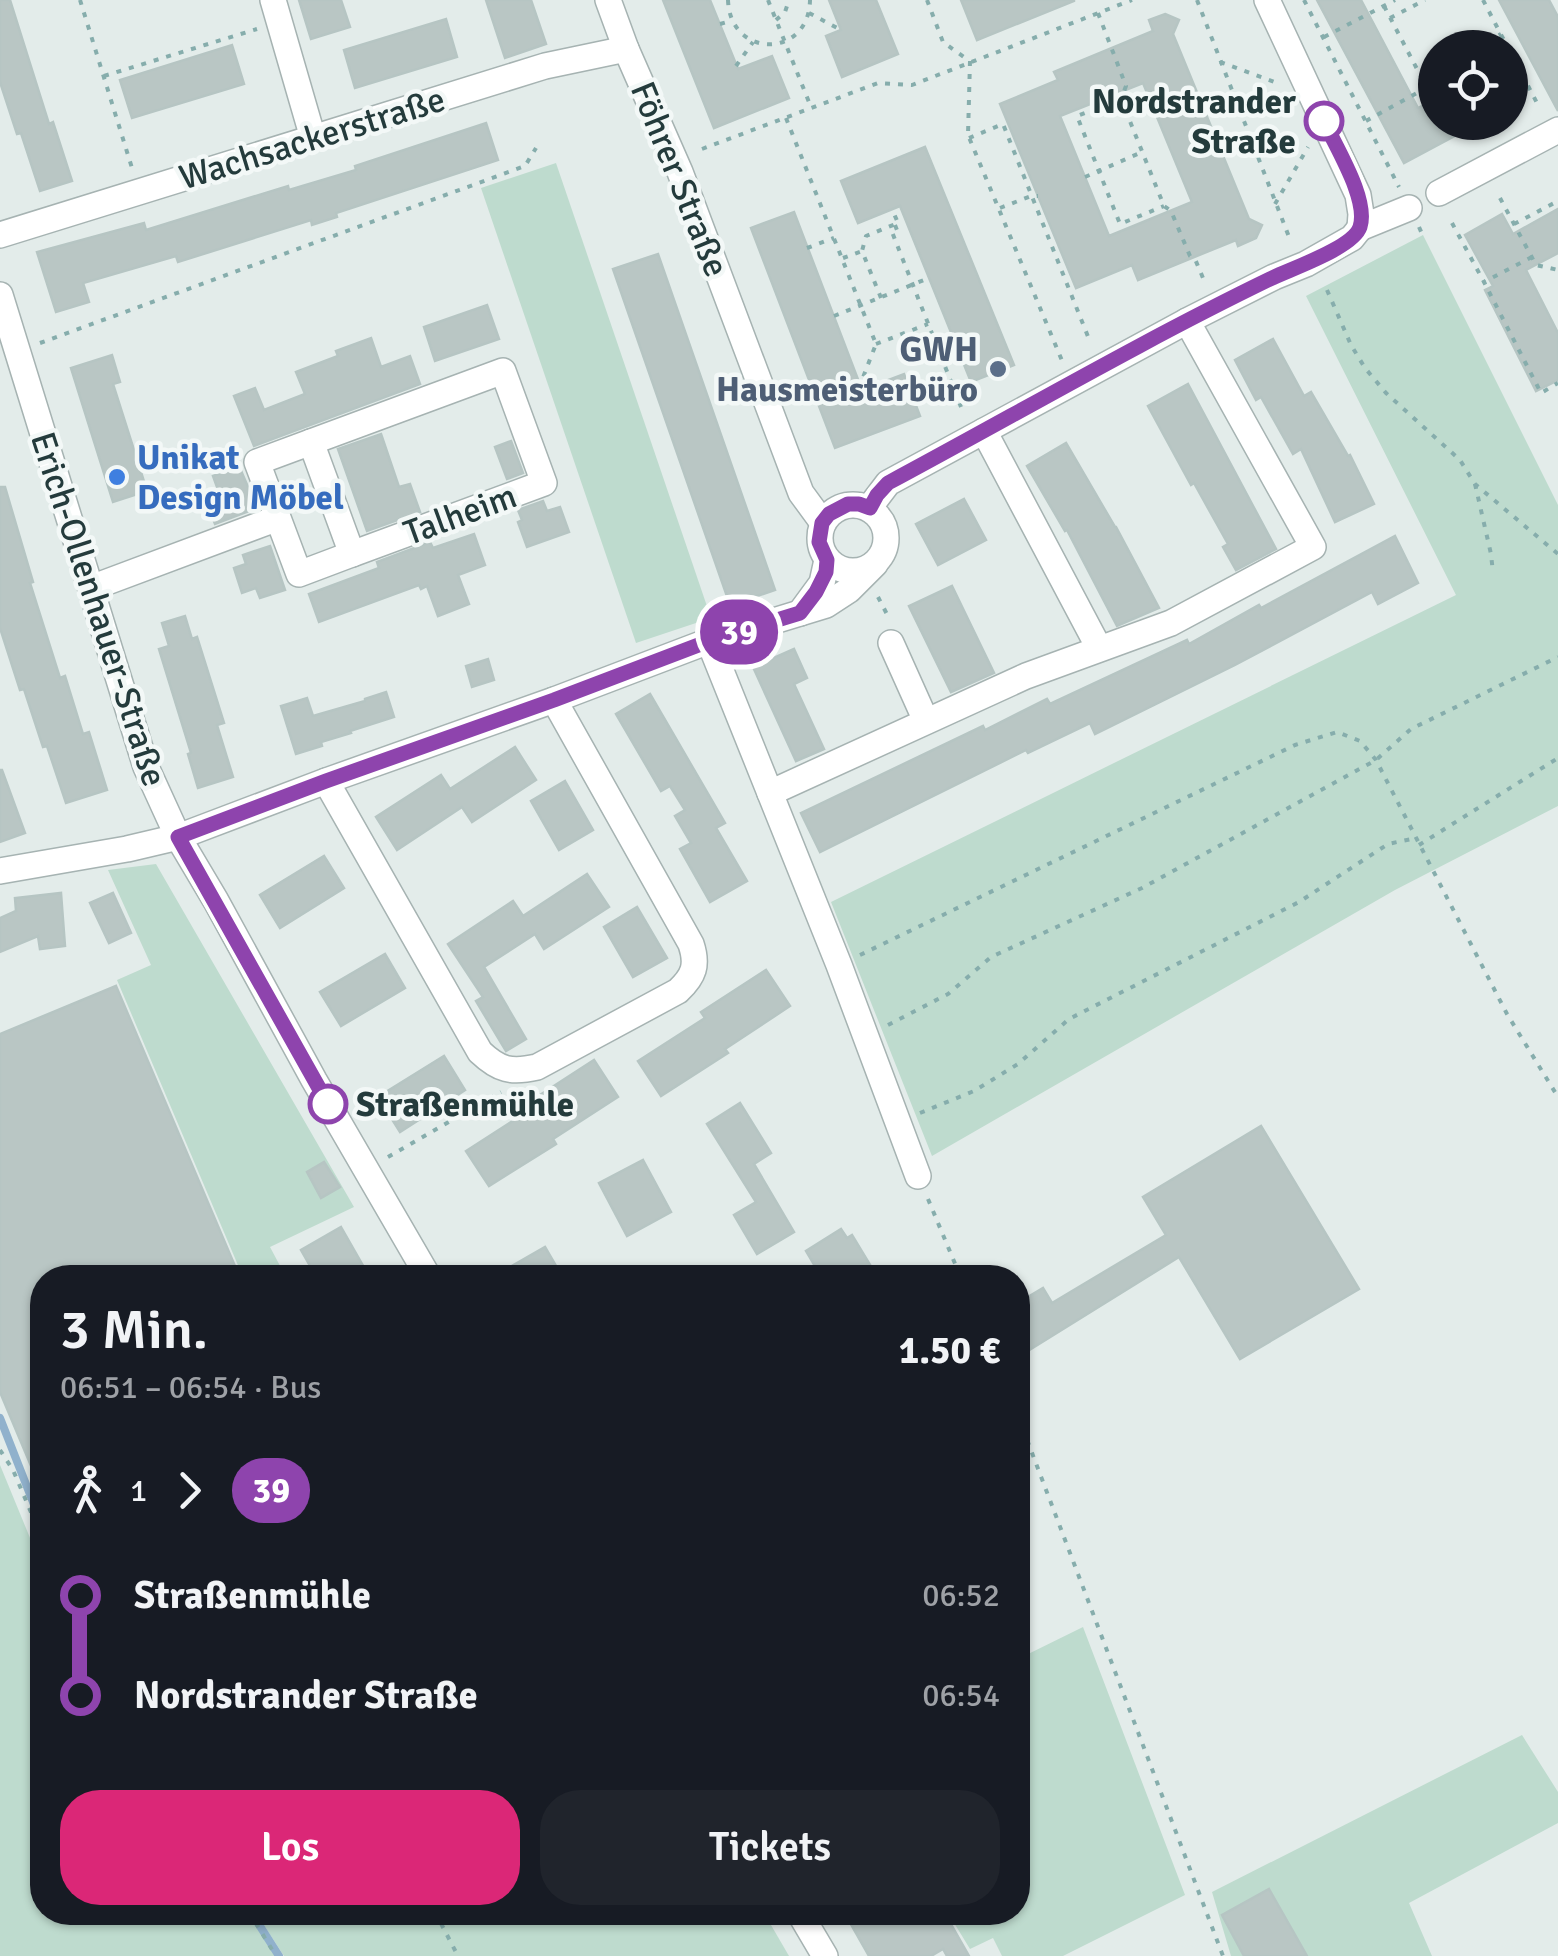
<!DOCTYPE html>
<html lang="de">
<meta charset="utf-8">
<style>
:root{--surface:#171b24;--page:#20242c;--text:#f1f3f6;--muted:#9ea1a6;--accent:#db2777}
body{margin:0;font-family:Signika,sans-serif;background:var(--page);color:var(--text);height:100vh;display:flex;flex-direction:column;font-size:38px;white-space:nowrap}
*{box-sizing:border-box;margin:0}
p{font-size:32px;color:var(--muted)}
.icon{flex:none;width:55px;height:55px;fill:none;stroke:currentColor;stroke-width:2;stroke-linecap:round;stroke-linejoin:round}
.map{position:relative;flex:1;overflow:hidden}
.drawer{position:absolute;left:30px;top:1265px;width:1000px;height:660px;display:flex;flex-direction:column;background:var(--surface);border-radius:40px;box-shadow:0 2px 8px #0004}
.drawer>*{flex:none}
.badge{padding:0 20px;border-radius:32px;font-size:35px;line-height:65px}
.fabs{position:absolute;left:1418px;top:30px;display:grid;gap:20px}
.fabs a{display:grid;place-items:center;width:110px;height:110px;border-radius:50%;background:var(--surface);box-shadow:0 2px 8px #0004;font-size:50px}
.map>.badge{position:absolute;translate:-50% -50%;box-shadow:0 0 0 5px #fff}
.legs{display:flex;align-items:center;gap:15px;height:110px;padding:0 30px;font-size:32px}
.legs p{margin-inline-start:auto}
.overview{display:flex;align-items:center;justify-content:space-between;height:170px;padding:0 30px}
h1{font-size:55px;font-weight:600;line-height:75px}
.primary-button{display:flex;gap:20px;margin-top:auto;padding:20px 30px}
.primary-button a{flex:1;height:115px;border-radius:40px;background:var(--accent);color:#fff;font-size:40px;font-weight:600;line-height:115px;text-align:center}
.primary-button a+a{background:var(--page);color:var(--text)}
ul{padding:0 30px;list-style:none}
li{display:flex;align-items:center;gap:35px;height:100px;font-size:38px}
li i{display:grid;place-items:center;width:15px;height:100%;margin:0 12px;background:currentColor}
li i::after{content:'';width:25px;height:25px;margin:-12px;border:8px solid;border-radius:50%;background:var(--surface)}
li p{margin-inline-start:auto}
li:first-child i{background:linear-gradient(#0000 50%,currentColor 0)}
li:last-child i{background:linear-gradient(currentColor 50%,#0000 0)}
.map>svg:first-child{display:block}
.green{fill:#bedbce}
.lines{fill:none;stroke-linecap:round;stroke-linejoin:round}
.stream{stroke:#90b1cc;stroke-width:8}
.building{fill:#b9c6c4;stroke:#b6c5c3;stroke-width:2.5;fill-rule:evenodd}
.minor-casing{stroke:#a6b3b2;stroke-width:28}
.path{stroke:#86adac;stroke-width:4;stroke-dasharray:5 8;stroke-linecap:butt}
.minor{stroke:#fff;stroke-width:25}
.line-1-casing{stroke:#fff;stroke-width:22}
.line-1{stroke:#8e44ad;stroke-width:15}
.stop-1-dot{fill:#fff;stroke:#8e44ad;stroke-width:5}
.service-dot{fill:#5c6f8a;stroke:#f3f8f7;stroke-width:4}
.shop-dot{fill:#3f7fe0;stroke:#f3f8f7;stroke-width:4}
.labels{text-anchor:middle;stroke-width:9;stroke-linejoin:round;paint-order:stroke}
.stop-label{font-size:35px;font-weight:bold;fill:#243b3c;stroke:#f3f8f7;text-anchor:end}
.street-label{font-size:35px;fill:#243b3c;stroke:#f3f8f7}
.service-label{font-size:35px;font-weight:bold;fill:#4e5e75;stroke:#f3f8f7;text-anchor:end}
.shop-label{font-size:35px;font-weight:bold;fill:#366cbe;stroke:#f3f8f7;text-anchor:start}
</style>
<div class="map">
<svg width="1558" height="1956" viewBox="0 0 1558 1956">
<rect width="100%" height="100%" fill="#e3ecea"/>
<g class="green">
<path d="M 556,163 L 711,618 L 636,643 L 481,188 Z"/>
<path d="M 1423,235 L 1558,505 L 1558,806 L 1395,890 L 932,1156 L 831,902 L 1456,595 L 1306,296 Z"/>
<path d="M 156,864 L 354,1207 L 270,1247 L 286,1277 L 243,1277 L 117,980 L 151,965 L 108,870 Z"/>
<path d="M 0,1465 L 42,1567 L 42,1912 L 247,1913 L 276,1956 L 0,1956 Z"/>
<path d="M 1083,1627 L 1185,1895 L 1063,1956 L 1002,1956 L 993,1938 L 970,1949 L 948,1913 L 1018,1912 L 1018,1659 Z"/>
<path d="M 1522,1735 L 1558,1792 L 1558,1823 L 1409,1903 L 1432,1956 L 1231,1956 L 1212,1892 Z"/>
<path d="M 256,1913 L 764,1913 L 789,1956 L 284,1956 Z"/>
</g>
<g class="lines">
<g class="stream">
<path d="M 0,1418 L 42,1525"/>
<path d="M 251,1912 L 279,1956"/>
</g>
</g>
<g class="building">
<path d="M 0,0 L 10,0 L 49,124 L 53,122 L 72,181 L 40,191 L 21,133 L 17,134 L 0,82 Z"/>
<path d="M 299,0 L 341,0 L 350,27 L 311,39 Z"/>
<path d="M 486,0 L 531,0 L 546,44 L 505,58 Z"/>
<path d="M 663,0 L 710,0 L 738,69 L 772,56 L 789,98 L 714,128 Z"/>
<path d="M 829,0 L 876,0 L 898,54 L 842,77 L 826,36 L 841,30 Z"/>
<path d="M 961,0 L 1074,0 L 1074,1 L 977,40 Z"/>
<path d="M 1317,0 L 1361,0 L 1418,108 L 1435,99 L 1435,122 L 1481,122 L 1404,163 Z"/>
<path d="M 1499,0 L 1549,0 L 1558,17 L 1558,111 Z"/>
<path d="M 1165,14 L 1179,20 L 1173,34 L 1249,219 L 1262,225 L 1256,238 L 1238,246 L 1236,240 L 1138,280 L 1132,265 L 1076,288 L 1000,104 L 1058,80 L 1054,72 L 1153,31 L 1149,20 ZM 1143,83 L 1192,202 L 1109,236 L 1060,116 Z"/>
<path d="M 446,19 L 457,57 L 355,88 L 344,50 Z"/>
<path d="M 232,45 L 244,84 L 132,118 L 120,80 Z"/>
<path d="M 486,123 L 498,160 L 336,213 L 337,217 L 312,225 L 311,220 L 178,262 L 176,256 L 83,283 L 89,302 L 56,312 L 37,252 L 144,223 L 146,230 L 288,186 L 289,190 L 356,170 L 355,166 Z"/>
<path d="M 925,147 L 1014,365 L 971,382 L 900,206 L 858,223 L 841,181 Z"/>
<path d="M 1558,209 L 1558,253 L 1526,270 L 1558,333 L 1558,380 L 1536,391 L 1485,290 L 1493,286 L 1465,235 L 1502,214 L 1513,234 Z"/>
<path d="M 794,212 L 862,390 L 904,374 L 920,416 L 835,448 L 751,228 Z"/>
<path d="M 658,254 L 775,590 L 730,605 L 613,269 Z"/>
<path d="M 487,305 L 499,339 L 435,361 L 424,327 Z"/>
<path d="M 371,338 L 381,367 L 410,356 L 420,384 L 254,446 L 234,396 L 255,388 L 264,410 L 305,394 L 296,372 L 338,356 L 336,351 Z"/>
<path d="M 1273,339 L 1304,396 L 1311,392 L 1348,456 L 1350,455 L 1374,504 L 1335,522 L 1301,449 L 1293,454 L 1261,397 L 1256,400 L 1235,360 Z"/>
<path d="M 112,355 L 120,382 L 113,384 L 147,491 L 113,502 L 71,368 Z"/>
<path d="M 1188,384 L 1276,549 L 1236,570 L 1223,547 L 1228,544 L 1194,483 L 1191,485 L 1148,406 Z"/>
<path d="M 381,434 L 399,487 L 410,484 L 420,512 L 367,531 L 338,449 Z"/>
<path d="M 511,441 L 523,473 L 507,479 L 495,447 Z"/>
<path d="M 1066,443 L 1115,527 L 1116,527 L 1159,608 L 1117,626 L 1067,530 L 1065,531 L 1027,466 Z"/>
<path d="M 239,466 L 257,508 L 215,524 L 207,504 L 221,498 L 213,476 Z"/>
<path d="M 0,487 L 5,487 L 33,582 L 30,583 L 60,678 L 65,676 L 83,734 L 89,732 L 107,790 L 66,803 L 47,746 L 43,747 L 24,689 L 20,690 L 0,628 Z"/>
<path d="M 964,499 L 986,540 L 938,565 L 916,524 Z"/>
<path d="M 543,501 L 547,511 L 560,507 L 569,532 L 527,547 L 518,522 L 522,520 L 518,510 Z"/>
<path d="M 474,534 L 485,565 L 458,575 L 469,604 L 438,616 L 427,586 L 421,589 L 419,585 L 319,622 L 309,594 L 379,568 L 377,562 L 430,542 L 433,548 Z"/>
<path d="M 1395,536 L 1418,583 L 1378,604 L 1372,592 L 1235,665 L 1095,734 L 1090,723 L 1028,753 L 1026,750 L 820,852 L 801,813 L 983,726 L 985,730 L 1047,699 L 1050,704 L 1187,640 L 1189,644 L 1259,605 L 1261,608 Z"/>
<path d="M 270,546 L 285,590 L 260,598 L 256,588 L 242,593 L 234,568 L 246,564 L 243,555 Z"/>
<path d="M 952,586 L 994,673 L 951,692 L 909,606 Z"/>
<path d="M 185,616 L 192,639 L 197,637 L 224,723 L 217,725 L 233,777 L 198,788 L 188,754 L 191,753 L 159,649 L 169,646 L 162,623 Z"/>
<path d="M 794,649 L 807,678 L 794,684 L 824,749 L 796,761 L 753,667 Z"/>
<path d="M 488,659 L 494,680 L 472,687 L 466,666 Z"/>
<path d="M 386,692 L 394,717 L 350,731 L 351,733 L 321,742 L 322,746 L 296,754 L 281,706 L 307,698 L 313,716 L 365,701 L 365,699 Z"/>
<path d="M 650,694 L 725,823 L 716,828 L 747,881 L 710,902 L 680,849 L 691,843 L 675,816 L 685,810 L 670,786 L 661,791 L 616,714 Z"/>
<path d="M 515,747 L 536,780 L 472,822 L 462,807 L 397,850 L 376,817 L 441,775 L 450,789 Z"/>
<path d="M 0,770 L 2,770 L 25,833 L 0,842 Z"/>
<path d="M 565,781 L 593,830 L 559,850 L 531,801 Z"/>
<path d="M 324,856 L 344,888 L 280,928 L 260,895 Z"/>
<path d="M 587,874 L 609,907 L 544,949 L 535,934 L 484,967 L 526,1039 L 506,1051 L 476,1001 L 483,997 L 448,944 L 513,901 L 523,916 Z"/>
<path d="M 61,893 L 65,946 L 40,949 L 38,936 L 0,952 L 0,918 L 16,911 L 15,898 Z"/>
<path d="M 113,893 L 131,933 L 109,943 L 90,903 Z"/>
<path d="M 637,907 L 667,958 L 633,977 L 604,927 Z"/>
<path d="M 385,954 L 405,988 L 341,1026 L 320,992 Z"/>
<path d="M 766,970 L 790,1006 L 725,1049 L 728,1053 L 661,1096 L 638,1061 L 705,1018 L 701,1012 Z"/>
<path d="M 116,986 L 240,1278 L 42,1278 L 42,1492 L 0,1392 L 0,1034 Z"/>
<path d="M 444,1056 L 465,1090 L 400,1132 L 378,1097 Z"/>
<path d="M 594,1060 L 618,1097 L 553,1139 L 556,1144 L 489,1186 L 466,1151 L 533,1108 L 529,1102 Z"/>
<path d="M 740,1103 L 771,1153 L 754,1164 L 794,1232 L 757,1254 L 734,1215 L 756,1202 L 707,1124 Z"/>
<path d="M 1261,1126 L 1359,1289 L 1240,1359 L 1179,1257 L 1018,1357 L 1018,1303 L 1043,1288 L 1052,1303 L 1166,1235 L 1143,1197 Z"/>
<path d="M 643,1160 L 671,1212 L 627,1236 L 599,1183 Z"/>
<path d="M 324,1162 L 340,1187 L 321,1198 L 307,1172 Z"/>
<path d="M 341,1227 L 370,1278 L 317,1278 L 301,1250 Z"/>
<path d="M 841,1229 L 847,1238 L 852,1235 L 878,1278 L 822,1278 L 806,1251 Z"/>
<path d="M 545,1247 L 563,1278 L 491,1278 Z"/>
<path d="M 1269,1889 L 1307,1956 L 1244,1956 L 1222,1915 Z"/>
<path d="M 844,1912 L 944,1912 L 969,1956 L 947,1956 L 943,1949 L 931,1956 L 869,1956 Z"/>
</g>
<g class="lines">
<defs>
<g id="minor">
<path d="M 273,0 L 313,138"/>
<path d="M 608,0 L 626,49 L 680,172 L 801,493 L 823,523"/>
<path d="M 1267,0 L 1358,195 L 1361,214 L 1360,228"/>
<path d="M 1439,193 L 1558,130"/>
<path d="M 1360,228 L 1409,208"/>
<path d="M 0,235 L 545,66 L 626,49"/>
<path d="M 0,295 L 146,767 L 178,837 L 216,901 L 314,1080 L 429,1278"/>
<path d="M 984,431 L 1099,648"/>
<path d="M 311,442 L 503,371 L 544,483 L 352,554"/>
<circle cx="853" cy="538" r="33"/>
<path d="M 869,508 L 888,483 L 1187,321 L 1274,277 L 1306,264 L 1352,238 L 1360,228"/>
<path d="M 91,588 L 278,518 L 257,462 L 311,442 L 352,554 L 299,574 L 278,518"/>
<path d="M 800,613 L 822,583 L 827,560"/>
<path d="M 709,641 L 839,965 L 918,1176"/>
<path d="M 891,643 L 926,721"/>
<path d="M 326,781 L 480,1052 C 499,1070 511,1073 537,1067 L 678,991 C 694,976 698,965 691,944 L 554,700"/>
<path d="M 770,793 L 1026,676 L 1171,623 L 1313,547 L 1187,321"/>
<path d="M 0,871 L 127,849 L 178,837 L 326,781 L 554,700 L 709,641 L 826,605 L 849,590 L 875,564"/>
<path d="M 799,1912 L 825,1956"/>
</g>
</defs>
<use href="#minor" class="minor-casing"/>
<g class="path">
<path d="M 80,0 L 132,168"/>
<path d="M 728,0 C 730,59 809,59 810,0"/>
<path d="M 768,0 L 811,107"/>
<path d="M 927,0 L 943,42 L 968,60"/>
<path d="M 1197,0 L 1291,242"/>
<path d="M 1304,0 L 1399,187"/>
<path d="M 1483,0 L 1508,48"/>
<path d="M 1384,6 L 1427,88"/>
<path d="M 809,13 L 841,30"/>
<path d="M 1098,13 L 1126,86 L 1121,99 L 1164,206 L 1171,211 L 1190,256 L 1195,259 L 1203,278"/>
<path d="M 1390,18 L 1425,0"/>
<path d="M 776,20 L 785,12 L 789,0"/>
<path d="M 720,24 L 731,21"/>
<path d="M 1324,37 L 1395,0"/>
<path d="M 1476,48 L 1501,34"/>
<path d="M 1510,51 L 1537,103"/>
<path d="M 970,61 L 968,135 L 1063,363"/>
<path d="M 1220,62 L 1277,83"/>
<path d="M 736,66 L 753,42"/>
<path d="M 104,76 L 257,29"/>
<path d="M 1421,77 L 1435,70"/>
<path d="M 1121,99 L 1077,116 L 1120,224 L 1164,206"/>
<path d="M 786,118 L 876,344 L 860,385"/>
<path d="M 1366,121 L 1435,83"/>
<path d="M 969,138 L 1003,124 L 1089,339"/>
<path d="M 702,149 L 878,83 L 912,85 L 1132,0"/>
<path d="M 1085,177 L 1142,152"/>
<path d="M 1500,198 L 1536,265 L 1558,270"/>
<path d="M 1275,204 L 1308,147"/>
<path d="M 1000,208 L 1031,196 L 1038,196"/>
<path d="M 1452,223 L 1484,282"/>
<path d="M 1514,224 L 1558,201"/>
<path d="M 895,225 L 897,230 L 892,232 L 961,407"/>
<path d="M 1419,227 L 1424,238"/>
<path d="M 807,248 L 834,238"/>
<path d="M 1532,257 L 1484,282 L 1541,393 L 1558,383"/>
<path d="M 843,258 L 862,251"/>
<path d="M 1327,290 L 1351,345 L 1365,368 L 1386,393 L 1460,460 L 1475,484 L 1558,554"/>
<path d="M 881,298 L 862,251 L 866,236 L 898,223 L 892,209"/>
<path d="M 834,316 L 929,278"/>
<path d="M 40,343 L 525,166 L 536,148"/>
<path d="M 876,344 L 928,324"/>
<path d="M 939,352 L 956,345"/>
<path d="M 1475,484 L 1491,554 L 1493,573"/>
<path d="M 878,597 L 890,620"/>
<path d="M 1419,845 L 1558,758"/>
<path d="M 860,955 L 1295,745 L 1337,732 L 1360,741 L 1376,760 L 1507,1014 L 1558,1097"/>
<path d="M 888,1025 L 948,994 L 991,957 L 1142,888 L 1376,760 L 1411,729 L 1558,657"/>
<path d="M 920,1113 L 974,1091 L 1018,1064 L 1069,1019 L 1299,902 L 1388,844 L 1416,838"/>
<path d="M 388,1157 L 501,1092"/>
<path d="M 928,1199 L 961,1278"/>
<path d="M 1018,1416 L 1223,1956"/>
<path d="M 0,1450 L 13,1470 L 42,1538"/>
<path d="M 249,1912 L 276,1956"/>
<path d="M 435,1912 L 458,1956"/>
</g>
<use href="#minor" class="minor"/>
</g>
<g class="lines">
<defs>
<path id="line-1" d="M 328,1104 L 178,837 L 326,781 L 554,700 L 709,641 L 800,613 L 816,592 L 826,572 L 827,560 L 819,542 L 822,523 L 829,514 L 848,504 L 859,504 L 870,508 L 877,495 L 888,483 C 1015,415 1140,342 1270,279 C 1290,269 1353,248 1360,227 C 1369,199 1335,146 1324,121"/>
</defs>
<use href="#line-1" class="line-1-casing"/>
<use href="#line-1" class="line-1"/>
</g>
<g class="stop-1-dot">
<circle cx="1324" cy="121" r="18"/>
<circle cx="328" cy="1104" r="18"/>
</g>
<circle class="service-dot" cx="998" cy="369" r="10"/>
<circle class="shop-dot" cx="117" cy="477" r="10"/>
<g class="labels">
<g class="stop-label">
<text x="1296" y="113">Nordstrander<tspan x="1296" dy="40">Straße</tspan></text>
<text x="356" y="1116" text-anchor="start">Straßenmühle</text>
</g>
<g class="street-label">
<text transform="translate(312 138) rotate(-17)" y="12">Wachsackerstraße</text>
<text transform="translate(680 179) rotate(68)" y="12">Föhrer Straße</text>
<text transform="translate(460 514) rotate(-20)" y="12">Talheim</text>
<text transform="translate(99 609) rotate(72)" y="12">Erich-Ollenhauer-Straße</text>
</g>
<g class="service-label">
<text x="978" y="361">GWH<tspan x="978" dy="40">Hausmeisterbüro</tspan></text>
</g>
<g class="shop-label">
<text x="137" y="469">Unikat<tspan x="137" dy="40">Design Möbel</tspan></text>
</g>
</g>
</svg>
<div class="fabs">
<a><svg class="icon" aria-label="locate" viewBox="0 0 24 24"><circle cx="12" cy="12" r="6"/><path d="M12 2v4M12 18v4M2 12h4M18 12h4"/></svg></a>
</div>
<b class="badge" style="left:739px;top:632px;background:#8e44ad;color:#fff">39</b>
<section class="drawer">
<div class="overview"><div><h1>3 Min.</h1><p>06:51 – 06:54 · Bus</p></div><b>1.50 €</b></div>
<div class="legs"><svg class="icon" aria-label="walk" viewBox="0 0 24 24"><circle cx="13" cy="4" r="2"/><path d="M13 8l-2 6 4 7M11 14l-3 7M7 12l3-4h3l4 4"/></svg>1<svg class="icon" aria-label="forward" viewBox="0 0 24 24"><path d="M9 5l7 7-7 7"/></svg><b class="badge" style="background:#8e44ad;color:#fff">39</b></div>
<ul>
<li><i style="color:#8e44ad"></i><b>Straßenmühle</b><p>06:52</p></li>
<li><i style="color:#8e44ad"></i><b>Nordstrander Straße</b><p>06:54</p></li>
</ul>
<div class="primary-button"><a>Los</a><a>Tickets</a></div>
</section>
</div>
